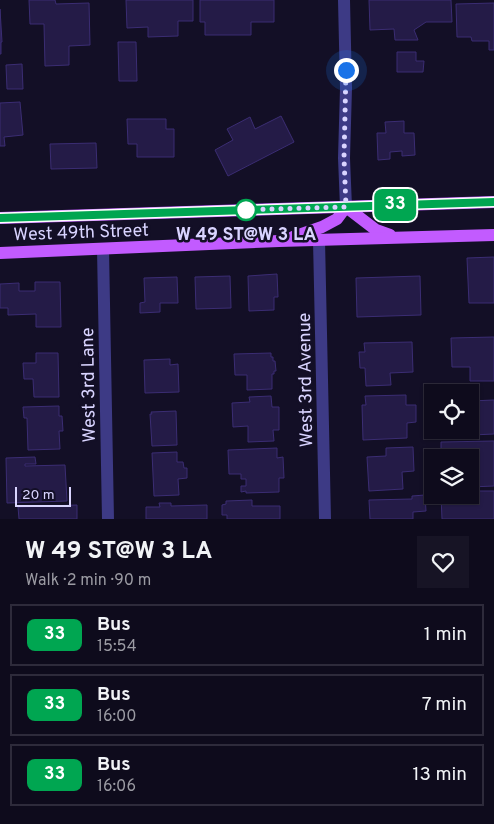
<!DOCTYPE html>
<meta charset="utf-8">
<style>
:root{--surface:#0e0b1c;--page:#171425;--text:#f1f3f6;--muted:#9b9ba3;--line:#2e2b3b}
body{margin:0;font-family:Overpass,sans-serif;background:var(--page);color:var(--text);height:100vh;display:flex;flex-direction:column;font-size:19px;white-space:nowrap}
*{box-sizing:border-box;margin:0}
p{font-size:16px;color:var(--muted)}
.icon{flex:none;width:28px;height:28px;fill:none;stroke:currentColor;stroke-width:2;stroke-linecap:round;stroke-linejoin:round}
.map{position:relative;height:519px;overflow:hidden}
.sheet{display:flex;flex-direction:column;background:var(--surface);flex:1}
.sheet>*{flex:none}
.badge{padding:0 10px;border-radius:8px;font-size:18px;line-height:32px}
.controls{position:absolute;left:424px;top:384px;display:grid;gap:10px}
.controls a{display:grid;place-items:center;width:55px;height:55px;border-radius:0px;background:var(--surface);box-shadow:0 1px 4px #0004,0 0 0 1px var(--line);font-size:25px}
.scale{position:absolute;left:15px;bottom:12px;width:56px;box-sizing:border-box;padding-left:5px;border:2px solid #d9d4ff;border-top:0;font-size:14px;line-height:18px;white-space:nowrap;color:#d9d4ff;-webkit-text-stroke:4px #130f26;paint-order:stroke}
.you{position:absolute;width:25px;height:25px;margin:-12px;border:4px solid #fff;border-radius:50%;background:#1a73e8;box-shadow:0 0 0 8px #1a73e833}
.map>.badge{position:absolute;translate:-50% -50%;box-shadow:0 0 0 2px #fff}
.round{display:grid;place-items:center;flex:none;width:52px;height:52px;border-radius:0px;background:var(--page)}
.overview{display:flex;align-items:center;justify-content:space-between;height:85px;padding:0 25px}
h1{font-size:24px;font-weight:700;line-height:38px}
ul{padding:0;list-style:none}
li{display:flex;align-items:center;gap:15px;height:62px;margin:0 10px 8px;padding:0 15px;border:2px solid var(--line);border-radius:0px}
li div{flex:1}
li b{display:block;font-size:19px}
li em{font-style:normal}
li .badge{min-width:55px;font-weight:700;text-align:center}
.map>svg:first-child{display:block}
.building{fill:#241b47;stroke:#3b2d73}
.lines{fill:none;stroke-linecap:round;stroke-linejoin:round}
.minor{stroke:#3d3a85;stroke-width:12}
.major{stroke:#c25bff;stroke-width:12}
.line-casing{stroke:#fff;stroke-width:11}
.line{stroke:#00a651;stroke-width:8}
.walk{stroke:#d9d4ff;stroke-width:5;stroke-dasharray:0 9}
.stop-dot{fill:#fff;stroke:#00a651;stroke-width:2.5}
.labels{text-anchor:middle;stroke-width:5;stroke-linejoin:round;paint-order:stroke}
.street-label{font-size:18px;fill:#d9d4ff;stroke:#130f26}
.stop-label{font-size:18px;font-weight:bold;fill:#d9d4ff;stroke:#130f26}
</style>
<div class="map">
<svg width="494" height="519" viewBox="0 0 494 519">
<rect width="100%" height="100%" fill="#130f26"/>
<g class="building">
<path d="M 29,0 L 55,0 L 56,4 L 89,3 L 90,45 L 69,46 L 69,65 L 45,66 L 44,24 L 30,24 Z"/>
<path d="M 126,0 L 193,0 L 193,21 L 178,21 L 178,36 L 148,37 L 148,27 L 127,28 Z"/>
<path d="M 200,0 L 274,0 L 274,22 L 251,22 L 251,35 L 205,35 L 205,22 L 200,22 Z"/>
<path d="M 369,0 L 451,0 L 452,22 L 426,22 L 414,30 L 418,40 L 395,40 L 394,29 L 370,30 Z"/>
<path d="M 494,3 L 494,50 L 489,50 L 489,41 L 472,41 L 471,37 L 457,37 L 456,4 Z"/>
<path d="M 0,9 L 2,42 L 1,42 L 1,54 L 0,54 Z"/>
<path d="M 118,42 L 136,42 L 137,81 L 119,81 Z"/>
<path d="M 397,52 L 416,52 L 416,61 L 424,61 L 423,72 L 397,72 Z"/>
<path d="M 22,64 L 23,89 L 7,89 L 6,65 Z"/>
<path d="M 20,102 L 23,135 L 4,137 L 5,146 L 0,146 L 0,103 Z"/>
<path d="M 281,116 L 294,142 L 228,176 L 215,150 L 233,140 L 227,129 L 250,117 L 255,129 Z"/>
<path d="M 127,119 L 166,119 L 166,129 L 174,129 L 174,157 L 137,157 L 137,144 L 128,144 Z"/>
<path d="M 404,121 L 404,133 L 414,133 L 415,155 L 402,156 L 402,151 L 390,152 L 390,159 L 378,160 L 377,133 L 386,133 L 385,122 Z"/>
<path d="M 96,143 L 97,168 L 51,169 L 50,144 Z"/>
<path d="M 494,257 L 494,303 L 469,303 L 467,258 Z"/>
<path d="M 277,274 L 278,297 L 274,297 L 274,310 L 249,311 L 248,276 Z"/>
<path d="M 230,276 L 231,308 L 196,309 L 195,277 Z"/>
<path d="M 420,276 L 421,315 L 357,317 L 356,278 Z"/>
<path d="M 177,277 L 178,303 L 160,303 L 160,312 L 140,313 L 140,303 L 145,302 L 144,278 Z"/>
<path d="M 35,282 L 60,282 L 61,327 L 36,327 L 36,314 L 8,315 L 8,308 L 0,308 L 0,284 L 19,283 L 19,291 L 35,291 Z"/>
<path d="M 494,337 L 494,381 L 470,381 L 470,367 L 452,367 L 451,338 Z"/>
<path d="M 412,342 L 413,372 L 390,373 L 391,385 L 366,386 L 365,368 L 360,368 L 359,352 L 365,352 L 364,343 Z"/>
<path d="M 36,353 L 58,353 L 59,397 L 34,397 L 33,379 L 24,379 L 23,363 L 36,363 Z"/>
<path d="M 271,353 L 271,357 L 273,357 L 273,361 L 275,361 L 276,371 L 274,371 L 274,374 L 272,374 L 272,389 L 247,390 L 247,375 L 235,375 L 234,354 Z"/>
<path d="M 170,359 L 170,365 L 178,364 L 179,392 L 145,393 L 144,360 Z"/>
<path d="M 406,395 L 406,405 L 416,405 L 416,422 L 407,423 L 407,438 L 363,440 L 362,405 L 366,405 L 365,396 Z"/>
<path d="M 271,396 L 272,407 L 279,407 L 279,430 L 273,430 L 274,441 L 248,442 L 248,426 L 233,427 L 232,403 L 250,402 L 249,397 Z"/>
<path d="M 494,400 L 494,434 L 472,435 L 472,418 L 470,418 L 470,401 Z"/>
<path d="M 59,406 L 59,416 L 62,416 L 63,431 L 59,431 L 60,449 L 28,450 L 27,418 L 24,418 L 23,407 Z"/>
<path d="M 176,411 L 177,445 L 152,446 L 150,414 L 152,414 L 151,412 Z"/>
<path d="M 494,441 L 494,486 L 470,487 L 470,458 L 462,458 L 461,454 L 454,455 L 454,457 L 437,458 L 437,452 L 441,451 L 441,442 Z"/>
<path d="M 413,447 L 414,471 L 402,472 L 403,489 L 369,491 L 367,457 L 386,456 L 386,448 Z"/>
<path d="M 277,448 L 277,458 L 283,457 L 284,478 L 279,478 L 279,492 L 246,493 L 246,491 L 241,492 L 241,486 L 246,486 L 246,479 L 241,479 L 241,474 L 229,474 L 228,450 Z"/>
<path d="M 177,452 L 177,462 L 183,462 L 184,468 L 187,468 L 187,478 L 178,479 L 179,495 L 154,496 L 152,453 Z"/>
<path d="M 35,457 L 36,464 L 25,464 L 25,466 L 65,465 L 67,501 L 7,503 L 6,458 Z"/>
<path d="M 475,491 L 494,491 L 494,519 L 442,519 L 441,495 L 470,495 L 470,493 L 475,493 Z"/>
<path d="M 425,495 L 426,511 L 413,512 L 413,519 L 370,519 L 369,500 L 412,499 L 412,496 Z"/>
<path d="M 252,500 L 252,506 L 280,506 L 280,519 L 227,519 L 227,515 L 222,515 L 222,505 L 226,504 L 226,501 Z"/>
<path d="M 159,503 L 171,503 L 171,506 L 207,505 L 207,519 L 146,519 L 146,507 L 160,507 Z"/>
<path d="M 77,505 L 77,519 L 19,519 L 18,507 Z"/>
</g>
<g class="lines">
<g class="minor">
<path d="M 344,0 L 346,88 L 344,158 L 346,207"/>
<path d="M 319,240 L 325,519"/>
<path d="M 103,249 L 108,519"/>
</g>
<g class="major">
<path d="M 346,207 L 376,230 L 390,235"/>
<path d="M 0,218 L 494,202"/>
<path d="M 293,237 L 322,227 L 337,219 L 346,207"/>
<path d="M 0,253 L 279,241 L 494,235"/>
</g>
</g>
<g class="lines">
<defs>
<path id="line" d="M 0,218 L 494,202"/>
</defs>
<use href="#line" class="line-casing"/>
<use href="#line" class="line"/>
<path class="walk" d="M 246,210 L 241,210 L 346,207 L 344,158 L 346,70"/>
</g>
<circle class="stop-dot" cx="246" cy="210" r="10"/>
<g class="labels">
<g class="street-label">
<text transform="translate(81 232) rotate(-2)" y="6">West 49th Street</text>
<text transform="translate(305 380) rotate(-91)" y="6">West 3rd Avenue</text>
<text transform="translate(88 385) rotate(-91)" y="6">West 3rd Lane</text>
</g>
<g class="stop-label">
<text x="246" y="240">W 49 ST@W 3 LA</text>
</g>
</g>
</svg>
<div class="controls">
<a><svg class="icon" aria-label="locate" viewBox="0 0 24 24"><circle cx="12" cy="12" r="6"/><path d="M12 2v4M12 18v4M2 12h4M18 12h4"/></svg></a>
<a><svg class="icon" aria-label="layers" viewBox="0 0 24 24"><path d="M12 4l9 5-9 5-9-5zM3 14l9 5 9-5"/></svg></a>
</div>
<div class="scale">20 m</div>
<div class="you" style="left:346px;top:70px"></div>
<b class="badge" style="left:395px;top:205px;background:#00a651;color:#fff">33</b>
</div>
<section class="sheet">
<div class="overview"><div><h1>W 49 ST@W 3 LA</h1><p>Walk · 2 min · 90 m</p></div><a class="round"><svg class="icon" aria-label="heart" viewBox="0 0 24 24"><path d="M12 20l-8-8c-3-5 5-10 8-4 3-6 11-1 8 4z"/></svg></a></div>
<ul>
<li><span class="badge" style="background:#00a651;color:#fff">33</span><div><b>Bus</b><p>15:54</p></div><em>1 min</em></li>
<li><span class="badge" style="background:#00a651;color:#fff">33</span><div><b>Bus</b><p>16:00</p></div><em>7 min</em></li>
<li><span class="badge" style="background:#00a651;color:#fff">33</span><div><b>Bus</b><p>16:06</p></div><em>13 min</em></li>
</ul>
</section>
